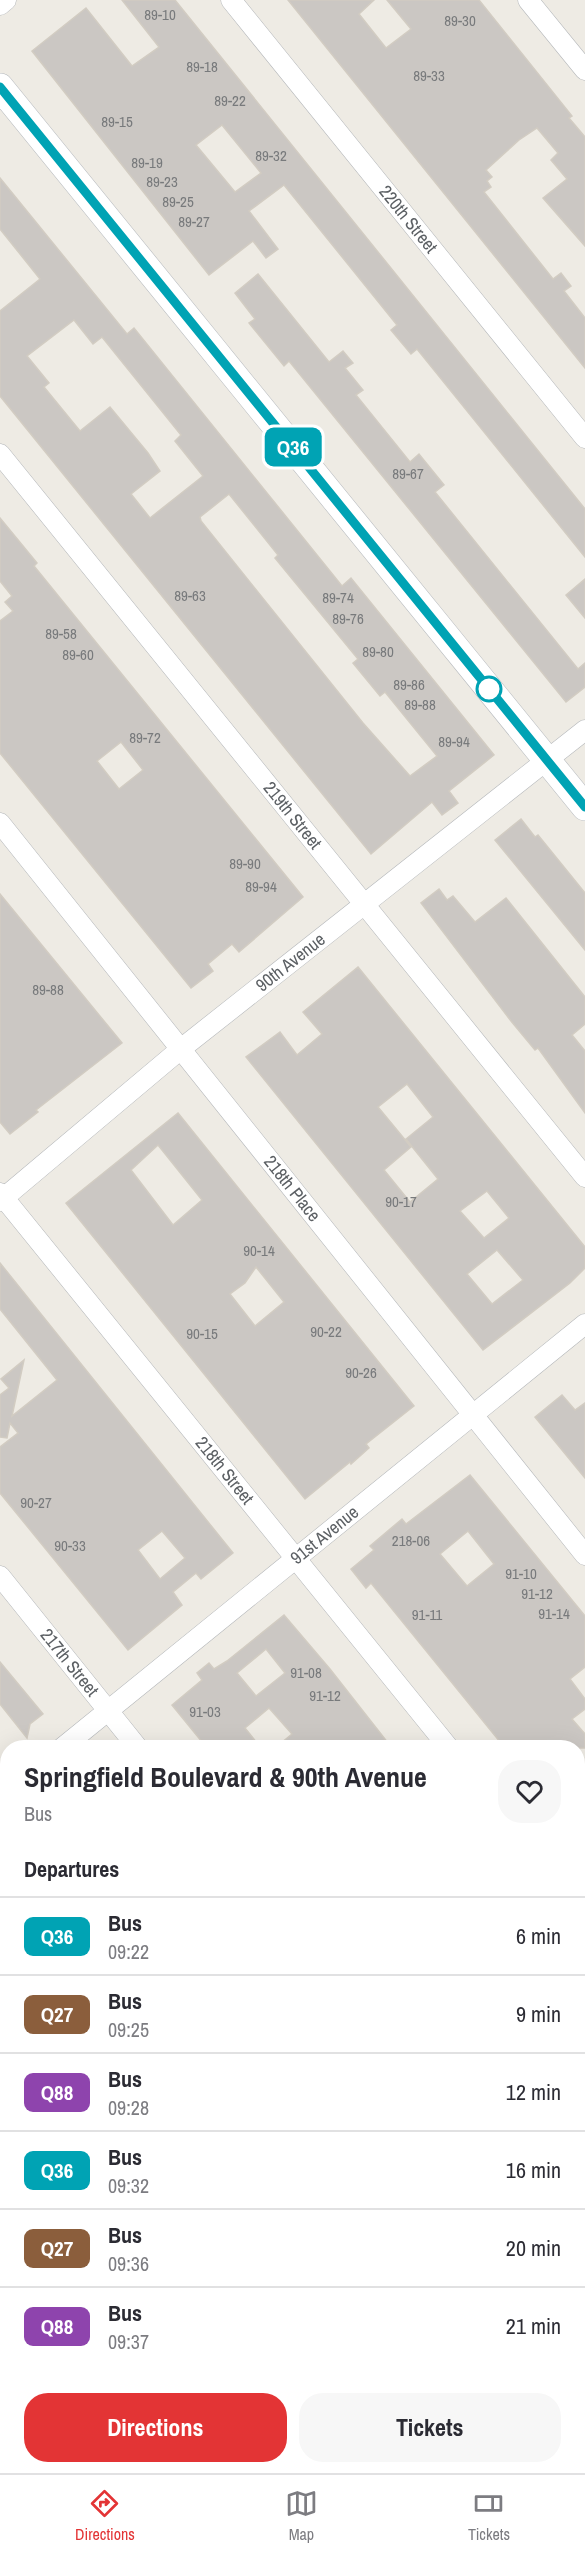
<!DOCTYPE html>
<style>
:root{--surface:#fff;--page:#f7f7f7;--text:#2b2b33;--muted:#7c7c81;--line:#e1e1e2;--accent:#e33435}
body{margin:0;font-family:"Archivo Narrow",sans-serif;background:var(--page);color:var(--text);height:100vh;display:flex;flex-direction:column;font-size:22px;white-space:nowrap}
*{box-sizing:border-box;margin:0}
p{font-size:20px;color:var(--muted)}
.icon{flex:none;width:33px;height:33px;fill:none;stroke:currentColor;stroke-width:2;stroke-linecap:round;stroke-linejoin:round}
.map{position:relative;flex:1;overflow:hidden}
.sheet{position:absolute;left:0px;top:1740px;width:585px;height:734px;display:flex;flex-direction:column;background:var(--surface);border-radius:24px 24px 0 0;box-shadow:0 6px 24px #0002}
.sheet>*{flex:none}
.badge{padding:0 12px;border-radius:9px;font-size:21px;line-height:39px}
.map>.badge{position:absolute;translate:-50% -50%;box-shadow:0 0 0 3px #fff}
h2{padding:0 24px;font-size:22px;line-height:54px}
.round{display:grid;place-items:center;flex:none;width:63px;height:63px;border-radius:24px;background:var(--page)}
.overview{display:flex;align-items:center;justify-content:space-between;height:102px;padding:0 24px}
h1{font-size:28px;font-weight:700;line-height:45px}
.primary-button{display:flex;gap:12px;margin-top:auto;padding:12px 24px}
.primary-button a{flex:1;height:69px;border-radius:24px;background:var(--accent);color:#fff;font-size:24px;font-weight:700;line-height:69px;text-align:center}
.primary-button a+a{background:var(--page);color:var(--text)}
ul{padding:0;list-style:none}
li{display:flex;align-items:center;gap:18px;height:78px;padding:0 24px;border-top:2px solid var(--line)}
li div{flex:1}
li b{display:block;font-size:22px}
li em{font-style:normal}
li .badge{min-width:66px;font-weight:700;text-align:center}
.tabs{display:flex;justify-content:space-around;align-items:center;height:84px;border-top:2px solid var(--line);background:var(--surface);font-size:16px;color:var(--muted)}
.tabs a{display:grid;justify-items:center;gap:3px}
.tabs .on{color:var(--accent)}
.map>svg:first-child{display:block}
.building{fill:#cbc7c3;stroke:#d2ccc2;stroke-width:1.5;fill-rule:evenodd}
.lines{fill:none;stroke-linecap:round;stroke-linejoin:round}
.service-casing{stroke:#b4b7ba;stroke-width:12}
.minor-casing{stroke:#b4b7ba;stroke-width:21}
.secondary-casing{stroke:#b5b9bd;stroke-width:28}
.service{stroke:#fff;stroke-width:10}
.minor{stroke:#fff;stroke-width:20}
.secondary{stroke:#fff;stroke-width:27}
.line-casing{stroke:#fff;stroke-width:14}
.line{stroke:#00a3b4;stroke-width:9}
.stop-dot{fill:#fff;stroke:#00a3b4;stroke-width:3}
.labels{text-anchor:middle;stroke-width:6;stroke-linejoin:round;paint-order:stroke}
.number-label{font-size:15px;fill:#787a7c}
.street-label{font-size:18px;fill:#5c6064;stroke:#fff}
</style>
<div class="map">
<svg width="585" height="2473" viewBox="0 0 585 2473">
<rect width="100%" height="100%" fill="#eeebe4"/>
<g class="building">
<path d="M 122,0 L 175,0 L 585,509 L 585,557 L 417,349 L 411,354 L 391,330 L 397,325 L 284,185 L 249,211 L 278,249 L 266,258 L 253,241 L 209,275 L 32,51 L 86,8 L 132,66 L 159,47 ZM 222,125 L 261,173 L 235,192 L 196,145 Z"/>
<path d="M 288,0 L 374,0 L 359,14 L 386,48 L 411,29 L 387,0 L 479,0 L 572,116 L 569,118 L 585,137 L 585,246 L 543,198 L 567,179 L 551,160 L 558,153 L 537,128 L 519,140 L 486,170 L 492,177 L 487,181 L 491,187 L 484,192 L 553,279 L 561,273 L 571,286 L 564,291 L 585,318 L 585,368 Z"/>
<path d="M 0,178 L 127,334 L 134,328 L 342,586 L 351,578 L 494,755 L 449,791 L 458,803 L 442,815 L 432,802 L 371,854 L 0,396 L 0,311 L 40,279 L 0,229 ZM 74,320 L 93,344 L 102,337 L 181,435 L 175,441 L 203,476 L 150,518 L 131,494 L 160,471 L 148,453 L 110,407 L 80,431 L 44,387 L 49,383 L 27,356 ZM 229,494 L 278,555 L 275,558 L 358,659 L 353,663 L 380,696 L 385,692 L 437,756 L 410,776 L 363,723 L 201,521 L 200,517 Z"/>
<path d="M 258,274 L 329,362 L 343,351 L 353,363 L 345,368 L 363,390 L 356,395 L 410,462 L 419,454 L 444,485 L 435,492 L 578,669 L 585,663 L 585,687 L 566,702 L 289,361 L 284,366 L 249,323 L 255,319 L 235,293 Z"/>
<path d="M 0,518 L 37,563 L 34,566 L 303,897 L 239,952 L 232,944 L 208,964 L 213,971 L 191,988 L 0,753 L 0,621 L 13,611 L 5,602 L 12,596 L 0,581 ZM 121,742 L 143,770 L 119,789 L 97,761 Z"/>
<path d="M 585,579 L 585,618 L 566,595 Z"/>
<path d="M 521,819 L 535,837 L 538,835 L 585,893 L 585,950 L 495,840 Z"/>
<path d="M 439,889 L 447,900 L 453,896 L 475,922 L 506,898 L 585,997 L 585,1024 L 572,1035 L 585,1051 L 585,1113 L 538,1048 L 535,1050 L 511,1021 L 421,903 Z"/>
<path d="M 0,894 L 122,1043 L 36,1110 L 38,1112 L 10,1134 L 0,1122 Z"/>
<path d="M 358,967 L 585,1247 L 585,1268 L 570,1283 L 483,1350 L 246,1057 L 280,1032 L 297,1055 L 322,1034 L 303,1012 ZM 407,1084 L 433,1117 L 406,1139 L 438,1179 L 410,1202 L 384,1170 L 411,1147 L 378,1107 ZM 487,1191 L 509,1218 L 484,1238 L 460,1211 ZM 497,1250 L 523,1280 L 492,1304 L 467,1274 Z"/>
<path d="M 178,1113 L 414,1406 L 366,1444 L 369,1448 L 351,1464 L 350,1462 L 305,1499 L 66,1203 ZM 158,1145 L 202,1200 L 173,1225 L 131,1170 ZM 256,1267 L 284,1302 L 255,1326 L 230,1294 L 245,1283 Z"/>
<path d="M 0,1263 L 233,1553 L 201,1579 L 196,1573 L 173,1592 L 182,1605 L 128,1650 L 0,1493 L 0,1447 L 18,1433 L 10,1423 L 7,1438 L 0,1437 L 0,1395 L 9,1388 L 1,1379 L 24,1360 L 12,1416 L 57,1380 L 0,1309 ZM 162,1531 L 185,1558 L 160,1579 L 138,1550 Z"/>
<path d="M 562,1395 L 575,1410 L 585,1403 L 585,1478 L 535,1417 Z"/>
<path d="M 470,1475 L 585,1616 L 585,1667 L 570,1679 L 585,1699 L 585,1709 L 572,1719 L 585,1734 L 585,1748 L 505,1748 L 371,1583 L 366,1588 L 351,1569 L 374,1550 L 370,1546 L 402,1519 L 406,1524 ZM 468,1531 L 494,1564 L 467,1586 L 440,1554 Z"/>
<path d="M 284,1615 L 330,1669 L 392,1748 L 275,1748 L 292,1734 L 269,1708 L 245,1728 L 261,1748 L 207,1748 L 172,1705 L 202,1680 L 197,1673 L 209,1663 L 214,1669 L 227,1661 ZM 266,1649 L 285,1673 L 256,1696 L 237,1673 Z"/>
<path d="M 0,1662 L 43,1714 L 30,1724 L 27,1738 L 0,1704 Z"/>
</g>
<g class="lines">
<defs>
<path id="service" d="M 252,2466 L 258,2473"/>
<g id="minor">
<path id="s1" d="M 231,0 L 585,438"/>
<path d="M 528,0 L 585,70"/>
<path d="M 0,5 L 6,0"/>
<path id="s2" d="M 0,454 L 585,1177"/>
<path id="s3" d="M 0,823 L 585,1555"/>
<path id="s4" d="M 0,1193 L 449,1748"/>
<path id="s5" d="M 0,1201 L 182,1048 L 585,730"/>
<path id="s6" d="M 0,1576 L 138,1748"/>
<path id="s7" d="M 62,1748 L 585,1324"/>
<path d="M 0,1798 L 8,1792"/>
<path d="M 578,1907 L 585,1916"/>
<path d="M 0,1961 L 8,1970"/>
<path d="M 578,2291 L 585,2300"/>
<path d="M 0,2330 L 8,2339"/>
<path d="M 0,2396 L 8,2390"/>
<path d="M 110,2466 L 116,2473"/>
<path d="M 409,2466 L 414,2473"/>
<path d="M 573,2473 L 585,2463"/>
</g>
<path id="secondary" d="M 0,87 L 585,807"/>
</defs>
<use href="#service" class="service-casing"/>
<use href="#minor" class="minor-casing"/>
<use href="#secondary" class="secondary-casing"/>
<use href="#service" class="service"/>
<use href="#minor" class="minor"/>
<use href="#secondary" class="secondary"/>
</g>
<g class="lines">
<defs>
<path id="line" d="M 0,87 L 585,807"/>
</defs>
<use href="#line" class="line-casing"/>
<use href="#line" class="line"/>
</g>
<circle class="stop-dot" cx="489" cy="689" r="12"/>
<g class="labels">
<g class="number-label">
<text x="160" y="20">89-10</text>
<text x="460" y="26">89-30</text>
<text x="202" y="72">89-18</text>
<text x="429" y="81">89-33</text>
<text x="230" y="106">89-22</text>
<text x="117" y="127">89-15</text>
<text x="271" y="161">89-32</text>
<text x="147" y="168">89-19</text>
<text x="162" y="187">89-23</text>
<text x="178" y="207">89-25</text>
<text x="194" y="227">89-27</text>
<text x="408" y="479">89-67</text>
<text x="190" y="601">89-63</text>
<text x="338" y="603">89-74</text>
<text x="348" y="624">89-76</text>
<text x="61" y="639">89-58</text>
<text x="378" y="657">89-80</text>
<text x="78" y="660">89-60</text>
<text x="409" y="690">89-86</text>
<text x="420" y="710">89-88</text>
<text x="145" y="743">89-72</text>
<text x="454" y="747">89-94</text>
<text x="245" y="869">89-90</text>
<text x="261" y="892">89-94</text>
<text x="48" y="995">89-88</text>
<text x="401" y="1207">90-17</text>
<text x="259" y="1256">90-14</text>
<text x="326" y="1337">90-22</text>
<text x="202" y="1339">90-15</text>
<text x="361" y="1378">90-26</text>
<text x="36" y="1508">90-27</text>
<text x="411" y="1546">218-06</text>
<text x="70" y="1551">90-33</text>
<text x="521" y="1579">91-10</text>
<text x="537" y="1599">91-12</text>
<text x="554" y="1619">91-14</text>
<text x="427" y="1620">91-11</text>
<text x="306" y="1678">91-08</text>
<text x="325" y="1701">91-12</text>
<text x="205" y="1717">91-03</text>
</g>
<g class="street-label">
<text dy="6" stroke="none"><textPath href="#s1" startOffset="282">220th Street</textPath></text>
<text dy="6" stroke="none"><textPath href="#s2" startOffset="465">219th Street</textPath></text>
<text dy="6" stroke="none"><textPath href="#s5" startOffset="376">90th Avenue</textPath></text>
<text dy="6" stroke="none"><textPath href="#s3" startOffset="468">218th Place</textPath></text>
<text dy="6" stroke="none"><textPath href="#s4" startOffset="357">218th Street</textPath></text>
<text dy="6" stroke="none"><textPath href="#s7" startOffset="338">91st Avenue</textPath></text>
<text dy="6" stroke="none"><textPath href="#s6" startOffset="111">217th Street</textPath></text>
</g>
</g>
</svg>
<b class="badge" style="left:293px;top:447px;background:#00a3b4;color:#fff">Q36</b>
<section class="sheet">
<div class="overview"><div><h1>Springfield Boulevard &amp; 90th Avenue</h1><p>Bus</p></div><a class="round"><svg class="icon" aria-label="heart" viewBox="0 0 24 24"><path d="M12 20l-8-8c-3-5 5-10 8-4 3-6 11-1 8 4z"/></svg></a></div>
<h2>Departures</h2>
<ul>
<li><span class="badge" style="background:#00a3b4;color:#fff">Q36</span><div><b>Bus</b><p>09:22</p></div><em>6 min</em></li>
<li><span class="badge" style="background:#8b5e3c;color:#fff">Q27</span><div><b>Bus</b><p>09:25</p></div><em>9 min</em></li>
<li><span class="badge" style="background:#8e44ad;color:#fff">Q88</span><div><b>Bus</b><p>09:28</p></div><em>12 min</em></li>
<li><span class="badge" style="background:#00a3b4;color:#fff">Q36</span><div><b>Bus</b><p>09:32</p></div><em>16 min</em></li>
<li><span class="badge" style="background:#8b5e3c;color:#fff">Q27</span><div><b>Bus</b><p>09:36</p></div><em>20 min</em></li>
<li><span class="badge" style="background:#8e44ad;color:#fff">Q88</span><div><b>Bus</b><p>09:37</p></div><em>21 min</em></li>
</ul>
<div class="primary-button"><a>Directions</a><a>Tickets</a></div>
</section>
</div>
<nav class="tabs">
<a class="on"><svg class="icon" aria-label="directions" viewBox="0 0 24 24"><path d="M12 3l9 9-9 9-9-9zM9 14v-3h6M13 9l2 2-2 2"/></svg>Directions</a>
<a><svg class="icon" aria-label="map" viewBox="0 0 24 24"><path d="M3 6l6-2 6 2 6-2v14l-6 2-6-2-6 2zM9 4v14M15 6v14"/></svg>Map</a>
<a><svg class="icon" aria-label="tickets" viewBox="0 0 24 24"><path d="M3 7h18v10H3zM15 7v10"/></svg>Tickets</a>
</nav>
